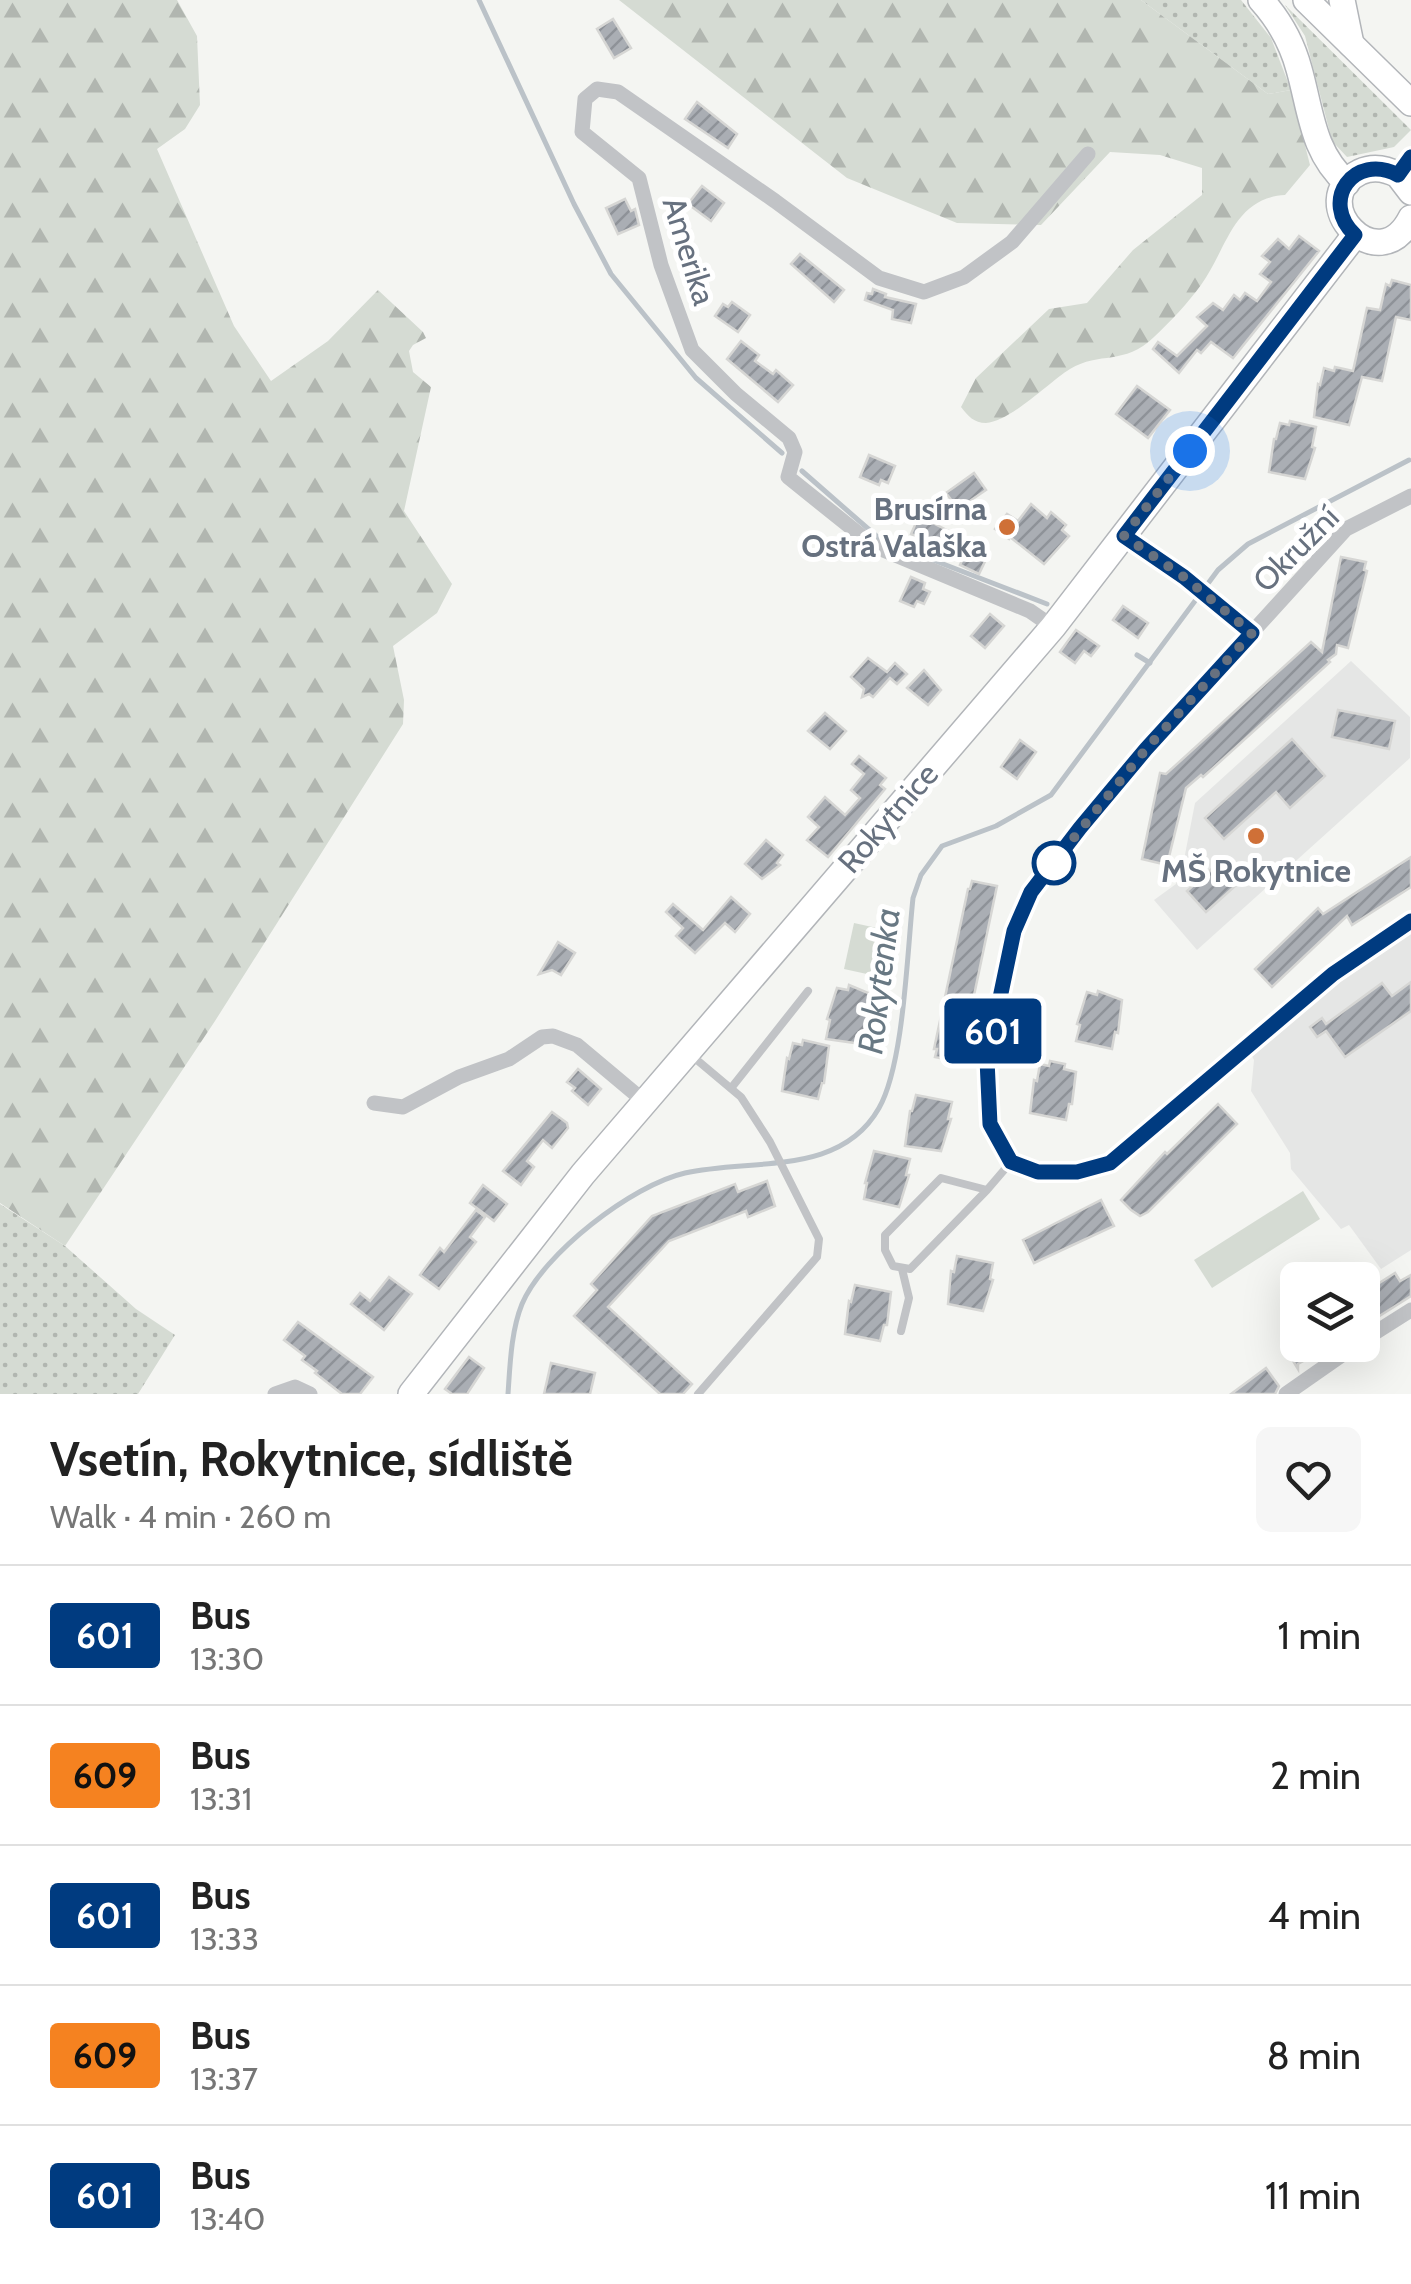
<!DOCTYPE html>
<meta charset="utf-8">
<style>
:root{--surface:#fff;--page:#f6f6f6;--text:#222;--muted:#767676;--line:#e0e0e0}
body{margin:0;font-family:Cabin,sans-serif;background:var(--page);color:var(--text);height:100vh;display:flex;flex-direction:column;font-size:38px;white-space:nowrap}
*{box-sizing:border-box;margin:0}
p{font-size:32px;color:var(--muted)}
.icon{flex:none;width:55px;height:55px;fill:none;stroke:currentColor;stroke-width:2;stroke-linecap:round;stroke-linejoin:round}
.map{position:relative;height:1394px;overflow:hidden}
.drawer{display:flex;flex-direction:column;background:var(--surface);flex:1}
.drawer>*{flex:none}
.badge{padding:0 20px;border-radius:8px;font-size:35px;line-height:65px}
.controls{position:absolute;left:1280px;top:1262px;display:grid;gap:20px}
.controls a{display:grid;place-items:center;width:100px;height:100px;border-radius:15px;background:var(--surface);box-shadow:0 10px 40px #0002;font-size:50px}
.you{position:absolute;width:50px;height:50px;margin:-25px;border:8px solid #fff;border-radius:50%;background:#1a73e8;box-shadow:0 0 0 15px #1a73e833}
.map>.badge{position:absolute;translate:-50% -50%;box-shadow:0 0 0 5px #fff}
.round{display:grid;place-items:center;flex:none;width:105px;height:105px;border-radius:15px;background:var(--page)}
.head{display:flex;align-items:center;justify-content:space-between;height:170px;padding:0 50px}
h1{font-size:48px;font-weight:700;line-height:75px}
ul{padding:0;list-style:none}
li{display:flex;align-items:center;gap:30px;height:140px;padding:0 50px;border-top:2px solid var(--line)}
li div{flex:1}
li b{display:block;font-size:38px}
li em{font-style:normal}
li .badge{min-width:110px;font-weight:700;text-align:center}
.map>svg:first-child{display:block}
.built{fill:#e5e6e5}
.grass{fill:url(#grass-dots)}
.forest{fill:url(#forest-firs)}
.garden{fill:#d5dbd3}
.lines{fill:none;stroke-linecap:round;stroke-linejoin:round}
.stream{stroke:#bbc2c8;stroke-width:5}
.building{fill:url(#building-hatch);stroke:#d6d6d4;stroke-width:2.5}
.primary-casing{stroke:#b2b5b9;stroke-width:28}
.service{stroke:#c1c3c6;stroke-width:8}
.minor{stroke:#c1c3c6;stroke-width:15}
.primary{stroke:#fff;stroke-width:25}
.line-casing{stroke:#fff;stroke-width:22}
.line{stroke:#003b80;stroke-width:15}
.walk{stroke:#67717f;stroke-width:10;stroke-dasharray:0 18}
.poi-dot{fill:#cf7037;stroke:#fff;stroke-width:4}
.stop-dot{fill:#fff;stroke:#003b80;stroke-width:5}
.labels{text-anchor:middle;stroke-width:10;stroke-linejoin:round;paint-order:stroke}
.street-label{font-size:32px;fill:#67717f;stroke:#fff}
.poi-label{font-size:32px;font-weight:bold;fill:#67717f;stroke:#fff;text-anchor:end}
.water-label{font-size:35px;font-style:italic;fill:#687883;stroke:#fff}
</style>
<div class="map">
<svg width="1411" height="1394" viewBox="0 0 1411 1394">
<defs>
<pattern id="grass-dots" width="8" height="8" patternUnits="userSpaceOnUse" patternTransform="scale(2.5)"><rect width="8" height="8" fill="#d5dbd3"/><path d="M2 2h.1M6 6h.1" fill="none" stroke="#b1b6b0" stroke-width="1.8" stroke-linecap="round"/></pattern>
<pattern id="forest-firs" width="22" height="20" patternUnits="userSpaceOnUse" patternTransform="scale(2.5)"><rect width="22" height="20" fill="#d5dbd3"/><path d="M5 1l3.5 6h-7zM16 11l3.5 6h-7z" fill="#b1b6b0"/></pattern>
<pattern id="building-hatch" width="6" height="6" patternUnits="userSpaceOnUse" patternTransform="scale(2.5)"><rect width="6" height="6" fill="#aaaeb4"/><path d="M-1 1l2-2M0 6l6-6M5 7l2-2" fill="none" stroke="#8e9298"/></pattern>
</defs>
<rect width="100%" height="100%" fill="#f4f5f2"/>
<g class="built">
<path d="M 1351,661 L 1410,717 L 1410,758 L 1197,950 L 1154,900 L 1176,884 L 1182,870 L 1195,803 Z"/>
<path d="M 1411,921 L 1411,1250 L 1381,1269 L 1349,1225 L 1341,1229 L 1291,1169 L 1290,1153 L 1251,1091 L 1254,1060 L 1247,1046 Z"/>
</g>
<g class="grass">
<path d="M 1141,0 L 1241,0 L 1271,38 L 1291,90 L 1268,94 Z"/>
<path d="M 1285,5 L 1411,130 L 1394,147 L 1347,157 L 1332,141 L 1305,36 Z"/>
<path d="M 0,1204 L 65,1246 L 136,1309 L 175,1335 L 138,1394 L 0,1394 Z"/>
</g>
<g class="forest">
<path d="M 0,0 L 177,0 L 197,36 L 200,105 L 185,129 L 157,149 L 234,326 L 271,381 L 328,341 L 378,290 L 423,332 L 426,338 L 413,345 L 409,351 L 413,372 L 431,387 L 404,511 L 452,584 L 437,613 L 393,646 L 404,700 L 403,724 L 215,1021 L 65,1246 L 0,1203 Z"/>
<path d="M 619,0 L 1141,0 L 1268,94 L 1291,90 L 1310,165 L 1285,195 C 1233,198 1227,249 1201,285 C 1188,303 1170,322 1154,337 C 1124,366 1100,351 1070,369 C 1049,382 1010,422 986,423 C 974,423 968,416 961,407 L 976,378 L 1049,309 L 1087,303 L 1133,250 L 1202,195 L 1202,168 L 1160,155 L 1110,152 L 1041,225 L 957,223 L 847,178 Z"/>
</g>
<g class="garden">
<path d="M 854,923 L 886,930 L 876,976 L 844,969 Z"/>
<path d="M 1303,1191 L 1320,1219 L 1212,1288 L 1194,1260 Z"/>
</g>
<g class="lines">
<g class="stream">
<path d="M 479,0 L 574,204 L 611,274 L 696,378 L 782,453"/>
<path d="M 802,471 L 881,540 L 1047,604"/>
<path d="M 1137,655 L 1150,663"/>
<path d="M 508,1394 C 510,1365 511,1331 522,1304 C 543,1254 632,1185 685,1173 C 752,1158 840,1177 879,1108 C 904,1064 907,953 913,898 L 921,875 L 942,846 L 996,826 L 1051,795 L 1218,570 L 1248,544 L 1409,460"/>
</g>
</g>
<g class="building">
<path d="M 613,19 L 631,48 L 614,58 L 597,29 Z"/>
<path d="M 697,102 L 737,134 L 728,148 L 685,119 Z"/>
<path d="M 702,186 L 724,203 L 711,221 L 688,204 Z"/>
<path d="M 625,199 L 631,211 L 635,209 L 639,225 L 618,234 L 606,208 Z"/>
<path d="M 1299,236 L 1319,251 L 1233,358 L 1211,342 L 1201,353 L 1197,350 L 1179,373 L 1153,349 L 1158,342 L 1177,356 L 1207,326 L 1197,317 L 1213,303 L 1223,310 L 1234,295 L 1240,300 L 1245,293 L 1257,301 L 1271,282 L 1260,274 L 1270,262 L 1262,256 L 1278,239 L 1289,249 Z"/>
<path d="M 800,254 L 844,290 L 834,302 L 791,264 Z"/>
<path d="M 1392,280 L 1411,285 L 1411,320 L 1396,317 L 1382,381 L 1362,377 L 1349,425 L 1314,417 L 1318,384 L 1320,385 L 1324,368 L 1334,371 L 1335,367 L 1353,371 L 1367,308 L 1380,310 L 1386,284 L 1390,286 Z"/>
<path d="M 873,289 L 886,294 L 885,297 L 916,304 L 911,323 L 892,319 L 893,310 L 865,300 L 867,293 L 872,294 Z"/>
<path d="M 732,302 L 750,315 L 738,332 L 715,316 L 723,304 L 728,307 Z"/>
<path d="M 741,341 L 759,355 L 755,361 L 773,374 L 776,370 L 793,385 L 778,402 L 727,359 Z"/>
<path d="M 1137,386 L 1170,410 L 1148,438 L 1116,414 Z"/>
<path d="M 1290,421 L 1316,427 L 1312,447 L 1315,448 L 1305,479 L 1269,472 L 1274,439 L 1276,439 L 1280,423 L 1289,425 Z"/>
<path d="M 869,455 L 895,466 L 888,483 L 881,480 L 879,485 L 860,477 Z"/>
<path d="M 974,473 L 986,490 L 958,509 L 946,493 Z"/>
<path d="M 1031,504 L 1047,518 L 1051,512 L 1066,525 L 1062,530 L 1069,536 L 1044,564 L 1010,537 L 1009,539 L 995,529 L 1007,514 L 1018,521 Z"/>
<path d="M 919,516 L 980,547 L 979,551 L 988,555 L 979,574 L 960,565 L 964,556 L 911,534 Z"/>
<path d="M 1341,557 L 1366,562 L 1364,570 L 1367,571 L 1348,648 L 1337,645 L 1336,654 L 1328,660 L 1330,662 L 1203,777 L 1201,775 L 1186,788 L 1167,865 L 1142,859 L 1160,773 L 1166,774 L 1311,642 L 1322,652 Z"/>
<path d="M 911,577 L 925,583 L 923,589 L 930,592 L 924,604 L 917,601 L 914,607 L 900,601 Z"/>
<path d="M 1123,606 L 1148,623 L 1138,638 L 1113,620 Z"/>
<path d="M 990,614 L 1004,626 L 985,648 L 971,636 Z"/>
<path d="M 1076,630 L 1099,646 L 1091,656 L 1084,651 L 1075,663 L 1060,652 Z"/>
<path d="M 868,658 L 887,672 L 895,663 L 907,674 L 897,684 L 890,678 L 873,697 L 869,694 L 862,697 L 864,689 L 851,677 Z"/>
<path d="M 924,670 L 941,690 L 928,705 L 907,688 Z"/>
<path d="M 1338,710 L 1395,721 L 1389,749 L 1332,737 Z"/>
<path d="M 825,713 L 846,731 L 830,749 L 808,731 Z"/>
<path d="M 1292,739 L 1325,776 L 1290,808 L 1276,792 L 1224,839 L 1205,818 Z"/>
<path d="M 1020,740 L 1036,752 L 1017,779 L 1001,767 Z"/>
<path d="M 859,756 L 886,778 L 880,785 L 885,789 L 828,857 L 807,840 L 819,827 L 808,817 L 825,797 L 845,815 L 860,798 L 851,790 L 864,774 L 852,764 Z"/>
<path d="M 766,840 L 783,855 L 777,863 L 780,865 L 762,879 L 745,864 Z"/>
<path d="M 1411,857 L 1411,887 L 1352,925 L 1347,916 L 1272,987 L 1255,969 L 1318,908 L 1323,914 Z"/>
<path d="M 1224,858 L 1243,879 L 1206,912 L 1187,891 Z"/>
<path d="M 972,881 L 997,886 L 960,1062 L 935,1057 L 937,1049 L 934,1049 L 968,889 L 970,889 Z"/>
<path d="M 731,897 L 750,914 L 735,932 L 725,923 L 695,953 L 676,936 L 683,928 L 666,912 L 673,904 L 703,930 Z"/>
<path d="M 558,942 L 575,953 L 561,975 L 552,970 L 539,974 Z"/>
<path d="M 1411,982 L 1411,1011 L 1345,1057 L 1326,1031 L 1317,1037 L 1310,1027 L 1322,1018 L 1326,1024 L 1382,983 L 1392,996 Z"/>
<path d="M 849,985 L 873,995 L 869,1011 L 872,1012 L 862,1044 L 826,1039 L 830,1020 L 827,1019 L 837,988 L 848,990 Z"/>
<path d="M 1098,991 L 1122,1000 L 1118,1033 L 1115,1032 L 1112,1049 L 1076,1041 L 1080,1025 L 1077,1024 L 1087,992 L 1097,995 Z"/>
<path d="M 803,1040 L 829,1046 L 824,1083 L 822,1083 L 818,1099 L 782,1091 L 787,1058 L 789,1059 L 793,1043 L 802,1045 Z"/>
<path d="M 1050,1061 L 1065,1064 L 1064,1069 L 1076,1072 L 1072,1104 L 1069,1104 L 1066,1120 L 1030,1113 L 1034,1080 L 1037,1081 L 1040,1064 L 1049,1066 Z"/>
<path d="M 578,1069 L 601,1089 L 588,1105 L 572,1091 L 575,1088 L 567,1082 Z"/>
<path d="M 916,1095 L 952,1102 L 948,1119 L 951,1119 L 941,1151 L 905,1146 L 910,1111 L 912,1111 Z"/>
<path d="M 1218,1104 L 1237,1124 L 1148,1212 L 1140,1216 L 1131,1210 L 1121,1200 L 1165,1152 L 1167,1154 Z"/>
<path d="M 552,1112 L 567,1123 L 568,1128 L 552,1148 L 543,1140 L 527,1161 L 534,1167 L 521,1185 L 503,1171 Z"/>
<path d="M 874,1151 L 910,1159 L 906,1175 L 909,1175 L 899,1207 L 864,1199 L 867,1183 L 865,1183 Z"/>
<path d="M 767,1181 L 775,1206 L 748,1217 L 746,1211 L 669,1241 L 608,1307 L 692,1384 L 683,1394 L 660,1394 L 574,1316 L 597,1290 L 591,1284 L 652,1216 L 735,1184 L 738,1192 Z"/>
<path d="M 483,1185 L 507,1204 L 494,1221 L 470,1203 Z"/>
<path d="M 1101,1200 L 1114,1226 L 1034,1263 L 1023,1240 Z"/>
<path d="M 476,1210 L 485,1217 L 470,1237 L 476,1242 L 439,1289 L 420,1275 L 440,1248 L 444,1252 Z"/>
<path d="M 957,1256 L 993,1263 L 990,1279 L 993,1280 L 983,1311 L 948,1304 L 951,1271 L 954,1272 Z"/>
<path d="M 1395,1273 L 1400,1281 L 1411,1275 L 1411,1296 L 1362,1327 L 1362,1294 Z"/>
<path d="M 389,1277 L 412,1294 L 384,1330 L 351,1304 L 360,1293 L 370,1301 Z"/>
<path d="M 855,1285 L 891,1292 L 887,1325 L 884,1325 L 880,1341 L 845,1334 L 849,1301 L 851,1302 Z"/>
<path d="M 298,1322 L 373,1377 L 360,1394 L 342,1394 L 315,1373 L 317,1371 L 302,1360 L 305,1356 L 284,1340 Z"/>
<path d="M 1298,1334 L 1298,1345 L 1332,1345 L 1298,1364 L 1298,1369 L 1282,1343 Z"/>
<path d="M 469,1357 L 484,1368 L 467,1394 L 452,1394 L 445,1389 Z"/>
<path d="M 551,1363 L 595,1373 L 590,1394 L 544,1394 Z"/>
<path d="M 1266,1368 L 1279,1386 L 1275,1394 L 1231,1394 Z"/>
</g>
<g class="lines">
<defs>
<g id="primary">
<path d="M 1261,0 C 1279,20 1292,43 1299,69 C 1311,111 1312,152 1347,183"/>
<path d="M 1306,0 L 1411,103"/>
<path d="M 1342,0 L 1351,44"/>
<path d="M 1411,192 L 1398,175 C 1385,168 1373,166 1360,172 C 1303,200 1378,283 1411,218"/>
<path d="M 411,1394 L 583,1174 L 1053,627 L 1355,235"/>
</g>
</defs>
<use href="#primary" class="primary-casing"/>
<g class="service">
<path d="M 691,1055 L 741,1097 L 770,1142 L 819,1239 L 817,1257 L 698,1394"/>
<path d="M 732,1087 L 808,991"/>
<path d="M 987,1190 L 910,1269 L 893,1266 L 885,1250 L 885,1235 L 941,1178 L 987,1190 L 1011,1162"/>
<path d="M 901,1331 L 909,1298 L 902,1269"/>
</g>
<g class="minor">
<path d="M 1411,496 L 1346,529 L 1146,749 L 1031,893 L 1014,931 L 1006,964 L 987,1060 L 990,1124 L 1011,1162 L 1038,1172 L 1077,1173 L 1110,1163 L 1333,974 L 1411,921"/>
<path d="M 1124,536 L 1184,577 L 1252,633"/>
<path d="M 1053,627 L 1030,611 L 874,546 L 788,477 L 795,452 L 789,438 L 736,394 L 692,350 L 661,265 L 639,178 L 582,132 L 585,99 L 597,89 L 618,92 L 775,201 L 879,278 L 924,292 L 964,277 L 1012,242 L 1088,154"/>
<path d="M 374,1103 L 403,1107 L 459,1077 L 509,1059 L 542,1037 L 553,1036 L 577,1045 L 645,1102"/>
<path d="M 1362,1341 L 1411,1310"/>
<path d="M 275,1394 L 295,1387 L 310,1394"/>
<path d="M 1286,1394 L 1356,1345"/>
</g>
<use href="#primary" class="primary"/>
</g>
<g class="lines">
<defs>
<path id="line" d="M 1411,157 L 1398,175 C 1354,152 1319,201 1355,235 L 1124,536 L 1184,577 L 1252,633 L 1146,749 L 1080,828 L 1031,892 L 1014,931 L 987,1060 L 990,1124 L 1011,1162 L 1038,1172 L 1077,1172 L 1110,1163 L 1333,974 L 1411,921"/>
</defs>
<use href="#line" class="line-casing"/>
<use href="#line" class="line"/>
<path class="walk" d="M 1054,863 L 1047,871 L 1146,749 L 1252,633 L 1184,577 L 1124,536 L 1190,451"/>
</g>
<g class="poi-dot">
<circle cx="1007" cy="527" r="10"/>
<circle cx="1256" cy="836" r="10"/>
</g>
<circle class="stop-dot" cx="1054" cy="863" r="20"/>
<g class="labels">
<g class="street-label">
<text transform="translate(689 251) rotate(73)" y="11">Amerika</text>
<text transform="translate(1296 549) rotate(-45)" y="11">Okružní</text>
<text transform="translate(888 818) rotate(-49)" y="11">Rokytnice</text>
</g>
<g class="poi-label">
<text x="987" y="520">Brusírna<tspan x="987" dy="37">Ostrá Valaška</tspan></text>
<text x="1256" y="882" text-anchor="middle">MŠ Rokytnice</text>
</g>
<g class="water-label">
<text transform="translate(879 981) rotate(-83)" y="12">Rokytenka</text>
</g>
</g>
</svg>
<div class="controls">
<a><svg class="icon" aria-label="layers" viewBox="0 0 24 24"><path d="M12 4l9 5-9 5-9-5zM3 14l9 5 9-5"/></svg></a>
</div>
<div class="you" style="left:1190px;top:451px"></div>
<b class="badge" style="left:993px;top:1031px;background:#003b80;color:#fff">601</b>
</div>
<section class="drawer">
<div class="head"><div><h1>Vsetín, Rokytnice, sídliště</h1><p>Walk · 4 min · 260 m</p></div><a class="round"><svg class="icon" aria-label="heart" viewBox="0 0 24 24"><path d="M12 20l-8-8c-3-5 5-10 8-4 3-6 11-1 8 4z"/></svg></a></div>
<ul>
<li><span class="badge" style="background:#003b80;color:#fff">601</span><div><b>Bus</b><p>13:30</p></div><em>1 min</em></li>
<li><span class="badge" style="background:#f58220;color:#111">609</span><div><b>Bus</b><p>13:31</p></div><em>2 min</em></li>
<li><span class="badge" style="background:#003b80;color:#fff">601</span><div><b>Bus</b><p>13:33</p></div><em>4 min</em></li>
<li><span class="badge" style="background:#f58220;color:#111">609</span><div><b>Bus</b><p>13:37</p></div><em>8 min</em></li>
<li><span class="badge" style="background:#003b80;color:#fff">601</span><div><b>Bus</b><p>13:40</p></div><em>11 min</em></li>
</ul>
</section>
